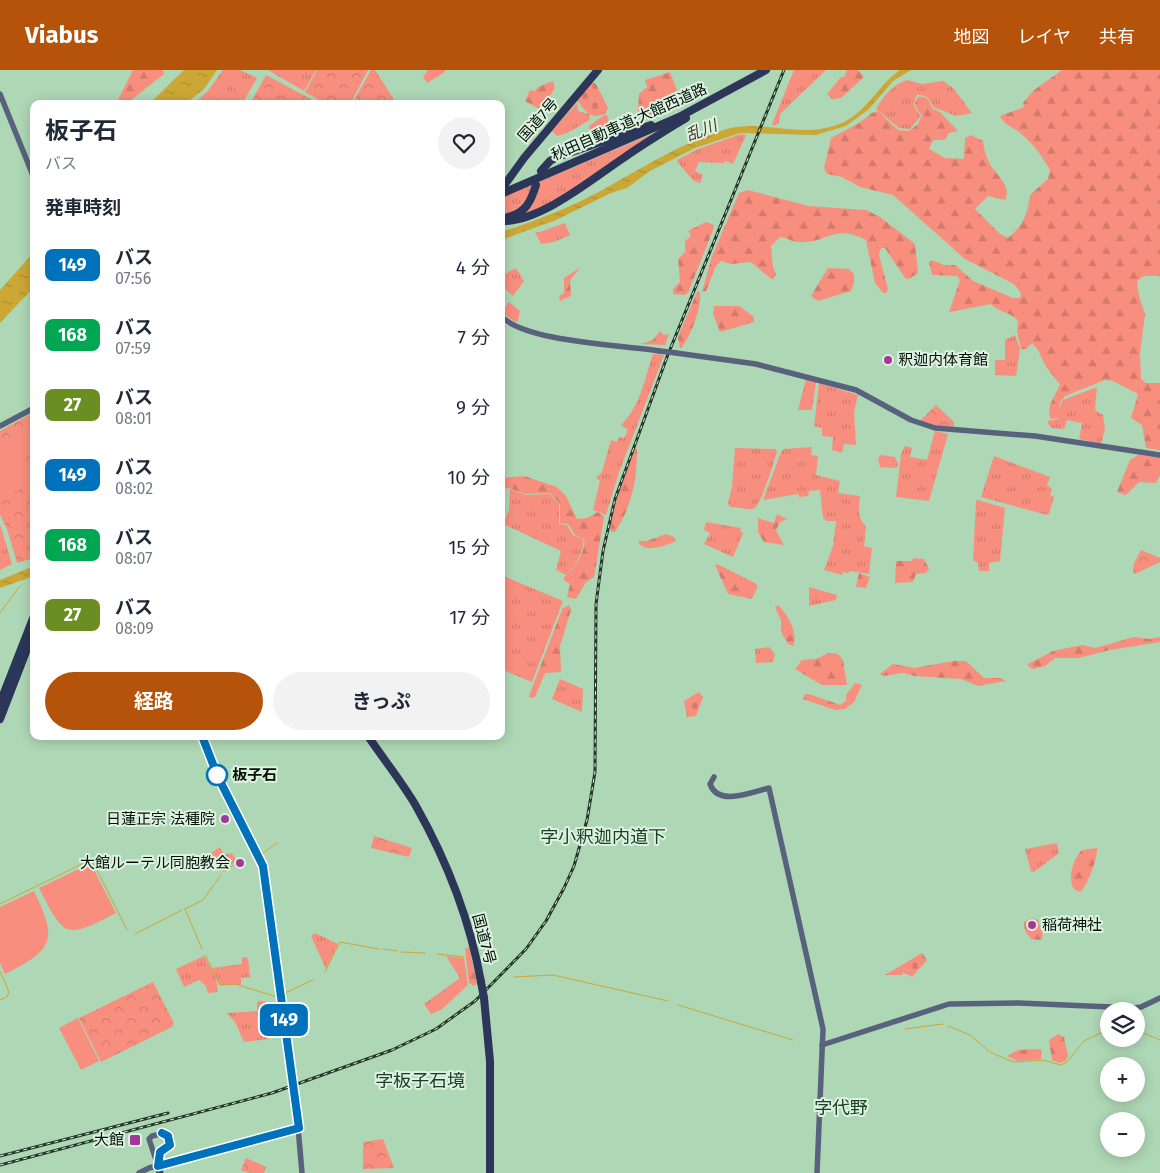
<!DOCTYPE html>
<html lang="ja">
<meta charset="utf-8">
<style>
:root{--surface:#fff;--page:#f2f2f3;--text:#1f2937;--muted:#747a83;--accent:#b45309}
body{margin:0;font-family:"Fira Sans","Noto Sans JP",sans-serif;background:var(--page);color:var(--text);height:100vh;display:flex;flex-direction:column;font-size:19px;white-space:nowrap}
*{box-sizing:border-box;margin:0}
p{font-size:16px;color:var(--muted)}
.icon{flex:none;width:28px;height:28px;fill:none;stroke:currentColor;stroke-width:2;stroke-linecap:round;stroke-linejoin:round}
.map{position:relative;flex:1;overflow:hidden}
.sheet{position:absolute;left:30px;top:30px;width:475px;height:640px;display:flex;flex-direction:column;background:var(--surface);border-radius:10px;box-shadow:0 2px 12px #0003}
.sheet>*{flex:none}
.badge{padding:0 10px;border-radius:8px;font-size:18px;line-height:32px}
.buttons{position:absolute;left:1100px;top:932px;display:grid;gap:10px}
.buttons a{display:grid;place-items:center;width:45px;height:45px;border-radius:50%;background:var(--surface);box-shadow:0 2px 12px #0003;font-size:25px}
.map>.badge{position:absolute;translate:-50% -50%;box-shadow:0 0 0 2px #fff}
h2{padding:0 15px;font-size:19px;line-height:45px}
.round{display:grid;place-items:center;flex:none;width:52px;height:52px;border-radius:26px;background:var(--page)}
.head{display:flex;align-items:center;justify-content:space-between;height:85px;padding:0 15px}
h1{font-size:24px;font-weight:700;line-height:38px}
.action{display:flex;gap:10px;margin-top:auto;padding:10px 15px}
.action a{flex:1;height:58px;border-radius:30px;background:var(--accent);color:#fff;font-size:20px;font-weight:700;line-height:58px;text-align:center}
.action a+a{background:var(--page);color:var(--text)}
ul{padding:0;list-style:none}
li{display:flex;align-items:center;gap:15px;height:70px;padding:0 15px}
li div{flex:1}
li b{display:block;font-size:19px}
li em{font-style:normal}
li .badge{min-width:55px;font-weight:700;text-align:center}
header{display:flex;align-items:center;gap:30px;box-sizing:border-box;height:70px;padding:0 25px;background:var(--accent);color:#fff}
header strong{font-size:24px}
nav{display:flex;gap:28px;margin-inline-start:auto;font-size:18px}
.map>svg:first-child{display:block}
.grass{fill:url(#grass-tufts)}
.forest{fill:url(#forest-firs)}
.cemetery{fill:url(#cemetery-stones)}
.park{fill:url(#park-crowns)}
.pitch{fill:#f88f7e}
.water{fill:url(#water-ripples)}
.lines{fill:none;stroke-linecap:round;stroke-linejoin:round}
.stream{stroke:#cba736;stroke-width:1}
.secondary{stroke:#59627d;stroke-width:5.5}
.primary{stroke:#404a6a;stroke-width:7}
.highway{stroke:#2b3659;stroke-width:8}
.rail-casing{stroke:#253829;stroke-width:3}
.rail{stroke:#ddf2e1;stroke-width:1;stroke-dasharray:4;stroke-linecap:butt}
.secondary-bridge{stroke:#59627d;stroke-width:5.5}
.highway-bridge{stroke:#2b3659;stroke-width:8}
.line-casing{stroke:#fff;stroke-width:11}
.line{stroke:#0072bc;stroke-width:8}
.poi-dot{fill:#a1399b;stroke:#ddf2e1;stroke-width:2}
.stop-dot{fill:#fff;stroke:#0072bc;stroke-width:2.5}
.labels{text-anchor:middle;stroke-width:4;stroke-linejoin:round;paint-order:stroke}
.street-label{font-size:15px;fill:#031006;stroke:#ddf2e1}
.poi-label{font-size:15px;fill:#031006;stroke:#ddf2e1;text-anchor:end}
.stop-label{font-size:15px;font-weight:bold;fill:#031006;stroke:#ddf2e1;text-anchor:start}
.water-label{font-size:16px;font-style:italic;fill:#473e26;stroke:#ddf2e1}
.quarter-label{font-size:18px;fill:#1b4025;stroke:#ddf2e1}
</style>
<header>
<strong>Viabus</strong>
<nav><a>地図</a><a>レイヤ</a><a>共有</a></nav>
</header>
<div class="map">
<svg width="1160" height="1103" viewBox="0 0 1160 1103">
<defs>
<pattern id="grass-tufts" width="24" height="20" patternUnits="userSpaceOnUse" patternTransform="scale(1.25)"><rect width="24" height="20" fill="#f88f7e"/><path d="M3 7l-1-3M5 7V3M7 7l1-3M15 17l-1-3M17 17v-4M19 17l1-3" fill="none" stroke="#d37a6b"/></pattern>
<pattern id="forest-firs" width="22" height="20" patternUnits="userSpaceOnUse" patternTransform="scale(1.25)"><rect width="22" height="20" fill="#f88f7e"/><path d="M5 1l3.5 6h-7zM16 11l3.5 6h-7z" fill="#d37a6b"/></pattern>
<pattern id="cemetery-stones" width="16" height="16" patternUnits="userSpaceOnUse" patternTransform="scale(1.25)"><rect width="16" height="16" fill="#f88f7e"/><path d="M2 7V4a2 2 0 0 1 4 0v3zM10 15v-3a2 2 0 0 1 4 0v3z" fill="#d37a6b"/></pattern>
<pattern id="park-crowns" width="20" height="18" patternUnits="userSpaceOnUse" patternTransform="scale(1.25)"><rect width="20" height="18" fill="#f88f7e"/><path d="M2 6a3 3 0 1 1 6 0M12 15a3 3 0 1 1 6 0" fill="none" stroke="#d37a6b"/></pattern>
<pattern id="water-ripples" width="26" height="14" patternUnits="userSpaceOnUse" patternTransform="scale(1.25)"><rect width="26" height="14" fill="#cba736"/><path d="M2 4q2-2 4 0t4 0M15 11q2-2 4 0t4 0" fill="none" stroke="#ad8f2e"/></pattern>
</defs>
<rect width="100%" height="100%" fill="#aed7b5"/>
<g class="grass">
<path d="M 223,0 L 240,0 L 257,8 L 242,34 L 193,34 L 207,22 Z"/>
<path d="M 268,0 L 316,0 L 304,21 Z"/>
<path d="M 794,0 L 826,0 L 780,44 L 779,53 L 774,56 L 772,54 Z"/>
<path d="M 907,10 L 922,14 L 943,11 L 953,18 L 972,43 L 956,46 L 933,37 C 930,28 927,25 917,25 C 912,33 914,39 921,46 L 910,59 L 899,58 L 876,39 C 883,27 893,14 907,10 Z"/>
<path d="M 577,33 L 578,41 L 589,44 L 590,50 L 567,63 L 557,66 L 552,61 Z"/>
<path d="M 657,62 L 576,118 L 531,143 L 522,144 L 532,136 L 539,112 Z"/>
<path d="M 741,64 L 746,65 L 733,94 L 725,91 L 724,93 L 699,92 L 695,101 L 703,105 L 700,113 L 694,111 L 678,93 L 677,90 L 698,79 Z"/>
<path d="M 532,115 C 529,130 520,145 502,143 C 498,123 517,121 532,115 Z"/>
<path d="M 565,153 L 570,165 L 554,172 L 541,174 L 535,162 L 540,162 Z"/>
<path d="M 516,198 L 524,211 L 513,226 L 504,218 L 501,219 L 501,206 Z"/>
<path d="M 509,232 L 520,241 L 518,251 L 515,252 L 501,242 Z"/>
<path d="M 1015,265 L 1020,279 L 1016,306 L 995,305 L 995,290 L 1005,290 L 1005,270 Z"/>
<path d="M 653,284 L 664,285 L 618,405 L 606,445 L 593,440 L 600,411 L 596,408 L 602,402 L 611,370 L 617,372 L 619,367 L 624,368 L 628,360 L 621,355 C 640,337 645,308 653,284 Z"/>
<path d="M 806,309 L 816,312 L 812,340 L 798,340 Z"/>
<path d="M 819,313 L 858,325 L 854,342 L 856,375 L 844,374 L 842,383 L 832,380 L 833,367 L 822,366 L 822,358 L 814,356 Z"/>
<path d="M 1097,317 L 1095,338 L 1096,341 L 1103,345 L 1105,359 L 1101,374 L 1079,369 L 1082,353 L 1067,350 L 1064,359 L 1052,358 L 1048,354 L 1048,351 L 1058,349 L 1058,342 L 1063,330 Z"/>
<path d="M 935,361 L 948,364 L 929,431 L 896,427 L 901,384 L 905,376 L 912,378 L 910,387 L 927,390 Z"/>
<path d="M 812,377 L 811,385 L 818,386 L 816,405 L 840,411 L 838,423 L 860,426 C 859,436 857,449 866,456 L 864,476 L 872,478 L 869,504 L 850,501 L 848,503 L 843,502 L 842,505 L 824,500 L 833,476 L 836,451 L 827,451 L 823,448 L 820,420 L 809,421 L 808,426 L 799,427 L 798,424 L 763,430 L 781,382 L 784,379 Z"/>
<path d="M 735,378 L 776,379 L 777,382 C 774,391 761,437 753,439 C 747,440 737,437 730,437 L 728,434 L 732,417 Z"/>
<path d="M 994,386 L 1050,407 L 1047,415 L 1052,419 L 1050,425 L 1054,427 L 1049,444 L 1047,445 L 981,427 Z"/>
<path d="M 510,419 L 526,425 L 550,424 L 559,434 L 559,454 L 567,455 L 573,465 L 583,469 C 585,480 574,499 566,505 L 556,500 L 561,481 L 503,454 L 509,440 Z"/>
<path d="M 978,430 L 1005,438 L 1000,491 L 989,493 L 989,501 L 979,501 L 978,493 L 973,490 L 976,431 Z"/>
<path d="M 706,452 L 741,458 L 740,461 L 743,463 L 733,487 L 704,474 L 710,463 L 704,460 Z"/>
<path d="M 0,454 L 12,494 L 0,500 Z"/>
<path d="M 501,505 L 563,531 L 532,612 L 501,599 Z"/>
<path d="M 809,517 L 837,525 L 836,530 L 809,536 Z"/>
<path d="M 769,577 L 775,584 L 773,592 L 756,593 L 755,579 Z"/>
<path d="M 560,609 L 583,619 L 582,642 L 552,629 Z"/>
<path d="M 1057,773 L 1059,783 L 1034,802 L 1031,801 L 1025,779 Z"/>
<path d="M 315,863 L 338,874 L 326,899 L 311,866 Z"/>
<path d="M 204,886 L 216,907 L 218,922 L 208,923 L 206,916 L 199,910 L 184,917 L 176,899 Z"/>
<path d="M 446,886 L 464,888 L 468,915 L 441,940 L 431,944 L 424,934 L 460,908 Z"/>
<path d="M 242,887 L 248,888 L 250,907 L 241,908 L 241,915 L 220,915 L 212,898 L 242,894 Z"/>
<path d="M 260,931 L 279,933 L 281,945 L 270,945 L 270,950 L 263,951 L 264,959 L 268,959 L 269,969 L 244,972 L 235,952 L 227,943 L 257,941 L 257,932 Z"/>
</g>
<g class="forest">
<path d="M 133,0 L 163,0 L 164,4 L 126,34 L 116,34 Z"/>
<path d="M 428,0 L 445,0 L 445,2 L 427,13 L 423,7 Z"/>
<path d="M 847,0 L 858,0 L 864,7 L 841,28 L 832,29 L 827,24 L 841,7 L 844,7 Z"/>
<path d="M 1062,0 L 1160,0 L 1160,206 L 1144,206 L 1137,211 L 1139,226 L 1145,244 L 1140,284 L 1141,309 L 1146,313 L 1160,313 L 1160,380 L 1146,378 L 1142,355 L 1131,348 L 1138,324 L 1113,311 L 1105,310 L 1065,326 L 1060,333 L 1058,348 L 1051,349 C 1045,337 1056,325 1060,314 L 1046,297 L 1038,280 L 1032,273 L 1026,279 L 1021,279 L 1017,261 L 1018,251 C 1010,241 999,243 991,234 L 949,242 L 960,210 L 957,206 L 932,205 L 929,192 L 932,190 L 944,195 L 955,195 L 973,211 L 1013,228 L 1020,228 L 1021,223 L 1014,214 L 965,189 L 893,125 L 860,117 L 842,107 L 827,104 L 824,98 L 831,68 L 859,53 L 872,43 L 878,41 L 898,60 L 909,61 L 918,54 L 922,45 L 917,40 L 915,33 L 918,27 C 927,26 929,29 932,38 L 941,43 L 958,61 L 949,63 L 945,70 L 933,70 L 929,79 L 945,88 L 964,89 L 965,68 L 971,65 L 983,71 C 984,80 986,87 990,94 C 997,106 1012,116 1005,130 L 988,126 L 975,139 L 1000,164 L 1008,168 C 1023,156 1028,143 1030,125 L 1048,109 L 1050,100 C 1042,86 1032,72 1019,62 C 1011,56 1004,55 1000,46 L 1024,37 L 1023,33 L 1033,21 Z"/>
<path d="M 670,2 L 682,34 L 654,47 L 642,47 L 638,41 L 639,24 L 647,17 L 645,10 Z"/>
<path d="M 553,11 L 555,18 L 541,40 L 525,31 L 530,20 L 535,21 L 538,17 Z"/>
<path d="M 604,45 L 607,45 L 610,54 L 597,62 L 590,61 L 589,56 Z"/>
<path d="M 748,120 L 809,136 L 866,140 L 880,147 L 915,174 L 918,203 L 909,209 L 905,208 L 885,178 L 881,178 L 879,185 L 888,219 L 886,223 L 883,223 L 875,213 L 866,170 C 833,153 828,174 798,172 C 792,172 786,167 780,167 L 771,176 L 773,197 L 776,204 L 773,209 L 770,208 L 751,192 L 731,194 L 721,191 L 716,196 L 706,221 L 702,222 L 712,186 L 739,123 Z"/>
<path d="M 706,152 L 714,155 L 713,160 L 688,223 L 685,225 L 673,224 L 673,219 L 680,212 L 678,189 L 685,182 L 685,171 L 691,166 L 688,161 Z"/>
<path d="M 581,197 L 570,210 L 571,226 L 560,231 L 559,226 L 564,223 L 564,208 Z"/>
<path d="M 828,198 L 849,199 L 854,204 L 854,213 L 851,221 L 818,231 L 811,226 Z"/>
<path d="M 699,221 C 705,231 688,273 680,279 L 678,267 L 697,222 Z"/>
<path d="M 714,236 L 739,236 L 754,247 L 754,252 L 720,262 L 713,244 Z"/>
<path d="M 660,261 L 664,265 L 669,264 L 665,275 L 641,274 L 653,270 Z"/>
<path d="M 635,377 L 637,379 C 637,410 632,436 615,462 L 611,462 C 607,449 627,391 635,377 Z"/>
<path d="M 881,385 L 895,387 L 898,394 L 896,398 L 880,397 L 878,388 Z"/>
<path d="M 1138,385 L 1160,387 L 1160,404 L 1156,413 L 1139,412 L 1126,425 L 1117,422 L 1130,390 Z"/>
<path d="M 524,406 L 557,417 L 566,426 L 577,449 L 587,448 L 598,442 L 604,447 L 594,507 L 586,512 L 576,529 L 567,527 L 570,514 L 564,510 L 564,507 C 573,501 587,480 584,469 L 575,465 L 568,454 L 560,453 L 560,434 L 550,423 L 525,424 L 509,418 L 501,420 L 501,408 Z"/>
<path d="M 777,444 L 787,449 L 780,452 L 776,460 L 784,475 L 764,472 L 758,462 L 758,448 L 774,453 Z"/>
<path d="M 666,464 L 674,467 L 676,471 C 665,476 648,482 639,474 L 639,471 L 647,471 Z"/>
<path d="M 914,488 L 924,489 L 929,499 L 926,503 L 916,504 L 913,512 L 895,513 L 896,491 L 911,491 Z"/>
<path d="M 717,494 L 755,513 L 758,516 L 752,529 L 728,524 L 715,495 Z"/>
<path d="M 859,503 L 870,507 L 866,518 L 856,517 Z"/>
<path d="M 569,535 L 571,540 L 560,576 L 561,602 L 545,603 L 535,627 L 530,628 L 529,626 L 558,550 L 563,538 Z"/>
<path d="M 778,535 C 787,544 799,563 793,576 L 788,574 L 781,562 L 781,550 L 775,537 Z"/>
<path d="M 1134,567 L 1149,569 L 1160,567 L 1160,572 L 1110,580 L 1078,588 L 1055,588 L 1045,596 L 1033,599 L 1028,596 L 1028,594 L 1053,581 L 1082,575 L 1095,578 Z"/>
<path d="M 828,583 L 838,584 L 843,590 L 847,615 L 822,615 L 795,599 L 802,590 L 816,589 Z"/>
<path d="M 954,591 L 966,591 L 984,608 L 1001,608 L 1006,611 L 978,616 L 961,609 L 915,606 L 903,603 L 883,606 L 880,604 L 893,594 L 914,598 Z"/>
<path d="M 855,613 L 862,615 L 854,632 L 845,639 L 835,640 L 803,629 L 805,624 L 809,624 L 840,635 L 846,631 L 846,625 Z"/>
<path d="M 1097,778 C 1098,787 1087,817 1080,822 L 1074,819 C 1067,808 1073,789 1082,780 Z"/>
<path d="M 1032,848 L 1038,850 L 1043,866 L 1041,870 L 1031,869 L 1025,861 L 1024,852 Z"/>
<path d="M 469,877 L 477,913 L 474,916 L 469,913 L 465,878 Z"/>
<path d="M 1058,964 L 1064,967 L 1068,986 L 1066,990 L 1060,993 L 1052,990 L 1049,970 Z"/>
<path d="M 1036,979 L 1042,980 L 1041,989 L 1018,991 L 1007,986 L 1018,980 Z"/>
</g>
<g class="cemetery">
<path d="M 592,12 L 596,14 L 608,38 L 606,43 C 592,51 585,42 577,30 Z"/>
<path d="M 699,622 L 703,627 L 696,646 L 687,647 L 684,631 Z"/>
<path d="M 220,777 L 224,785 L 232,783 L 237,792 L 231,794 L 223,802 L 211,783 Z"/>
<path d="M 922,883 L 927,890 L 912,907 L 903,902 L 902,905 L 885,905 Z"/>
</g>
<g class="park">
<path d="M 317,0 L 368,0 L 350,34 L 326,34 L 305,22 Z"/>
<path d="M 371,0 L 375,0 L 397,34 L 352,34 Z"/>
<path d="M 266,5 L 320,34 L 250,34 Z"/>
<path d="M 936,335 L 954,352 L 954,357 L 929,355 L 920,351 Z"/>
<path d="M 34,342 L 34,488 L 17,493 L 7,459 L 0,445 L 0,361 Z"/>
<path d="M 1141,480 L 1160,488 L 1160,492 L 1135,504 L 1133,502 L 1134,493 Z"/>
<path d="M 374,766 L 412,778 L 409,787 L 371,778 Z"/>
<path d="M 153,912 L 174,953 L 172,957 L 101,992 L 79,948 Z"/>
<path d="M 383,1069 L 394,1098 L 363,1099 L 363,1072 Z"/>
<path d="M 246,1088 L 266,1097 L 264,1103 L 249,1103 L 241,1100 Z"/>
</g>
<g class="pitch">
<path d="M 34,354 L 34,378 L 0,396 L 0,372 Z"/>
<path d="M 34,387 L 34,412 L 0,430 L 0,406 Z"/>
<path d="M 87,795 L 92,796 L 116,843 C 65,869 65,869 39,818 Z"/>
<path d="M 34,821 C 57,869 55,879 5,904 L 0,893 L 0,837 Z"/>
<path d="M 78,948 L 99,991 L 81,1000 L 59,958 Z"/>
</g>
<g class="water">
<path d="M 184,0 L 217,0 L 204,19 L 185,34 L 149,34 Z"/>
<path d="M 900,0 L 911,0 L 893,11 L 869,39 L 846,56 L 816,65 L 740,63 L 695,78 L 650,101 L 627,118 L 611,123 L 556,150 L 501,170 L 501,162 C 528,153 554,144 579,132 C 623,111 662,82 708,66 C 717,62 727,58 737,57 C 773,52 805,69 842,53 C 867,42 878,15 900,0 Z"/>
<path d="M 34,182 L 34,217 L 0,253 L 0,220 Z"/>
<path d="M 34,496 L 34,506 L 0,518 L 0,510 Z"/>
</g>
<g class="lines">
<g class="stream">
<path d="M 0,543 L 20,516"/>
<path d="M 262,784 L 277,773"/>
<path d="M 225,801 L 235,794"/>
<path d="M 0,834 L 88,791 L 94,794 L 127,860"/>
<path d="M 185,839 L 203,830 L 221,805"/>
<path d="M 185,839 L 202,879"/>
<path d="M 135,864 L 182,840"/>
<path d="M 383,879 L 397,881"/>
<path d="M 401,882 L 425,883"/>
<path d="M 437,884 L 464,887"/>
<path d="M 205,885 L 220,915 L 235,914 L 277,927"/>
<path d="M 0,901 L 9,922 L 7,927 L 0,930"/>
<path d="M 325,902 L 340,872 L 379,879"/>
<path d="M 514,907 L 553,905 L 668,931"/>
<path d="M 285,923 L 313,910"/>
<path d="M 678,935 L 793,970"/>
<path d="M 948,956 L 970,965 L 990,982 L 1008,990 L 1015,992 L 1043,990 L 1061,995 L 1067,992 L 1084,971 L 1109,959"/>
<path d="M 905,959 L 943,954"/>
<path d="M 1136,960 L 1160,970"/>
</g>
<g class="secondary">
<path d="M 0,24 L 34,108"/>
<path d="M 501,246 C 525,272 623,275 660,281"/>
<path d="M 676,283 L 756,294 L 856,320 L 911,350 L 935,358 L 1035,366 L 1160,385"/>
<path d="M 0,356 L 34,338"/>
<path d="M 202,666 L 219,707 L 263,796 L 295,1022 L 302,1103"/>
<path d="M 714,707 L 710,714 C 718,737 752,722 769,718 L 823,959 L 817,1103"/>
<path d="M 822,975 L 949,934 L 1019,933 L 1134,938 L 1141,937 L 1160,928"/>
<path d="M 157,1091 L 160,1081 L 170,1076 L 165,1063 L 152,1066 L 149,1069 L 158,1096"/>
<path d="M 139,1103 L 149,1098 L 299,1058"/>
</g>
<path class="primary" d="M 158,1096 L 160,1103"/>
<g class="highway">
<path d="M 541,101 L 550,91 L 557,87 L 651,55"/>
<path d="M 501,120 L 524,88 L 598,0"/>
<path d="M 501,124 L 679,47 L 766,0"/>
<path d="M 508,147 C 526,143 531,131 536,115"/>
<path d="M 501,151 C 540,153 593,108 625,87 C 645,73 665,61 686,48"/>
<path d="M 0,633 L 34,546"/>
<path d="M 0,649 L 34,561"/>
<path d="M 368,666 C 384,690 402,712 416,736 C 447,791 470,850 481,912"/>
<path d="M 484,928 L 490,991 L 490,1103"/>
</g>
<defs>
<g id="rail">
<path d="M 0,1086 L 168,1043"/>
<path d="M 0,1095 L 272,1023 L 392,980 L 436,959 L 475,931 L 526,879 L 546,851 L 564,818 L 574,796 L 587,750 L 595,702 L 596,534 L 603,481 L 615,429 L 667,287 L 784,0"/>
</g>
</defs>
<use href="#rail" class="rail-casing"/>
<use href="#rail" class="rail"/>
<path class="secondary-bridge" d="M 660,281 L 676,283"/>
<path class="highway-bridge" d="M 481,912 L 484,928"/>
</g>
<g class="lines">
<defs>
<path id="line" d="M 162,1063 L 168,1066 L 170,1075 L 160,1082 L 158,1096 L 299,1058 L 263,796 L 218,707 L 202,666"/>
</defs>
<use href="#line" class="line-casing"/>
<use href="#line" class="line"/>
</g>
<g class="poi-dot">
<circle cx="888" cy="290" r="5"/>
<circle cx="225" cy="749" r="5"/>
<circle cx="240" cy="793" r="5"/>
<circle cx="1032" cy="855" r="5"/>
<rect x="129" y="1064" width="12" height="12" rx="2.5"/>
</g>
<circle class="stop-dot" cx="217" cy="705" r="10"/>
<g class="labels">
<g class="street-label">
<text transform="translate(538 50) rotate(-49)" y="5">国道7号</text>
<text transform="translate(629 52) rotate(-24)" y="5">秋田自動車道;大館西道路</text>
<text transform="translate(484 869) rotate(75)" y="5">国道7号</text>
</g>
<g class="poi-label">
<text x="898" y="295" text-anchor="start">釈迦内体育館</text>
<text x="215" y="754">日蓮正宗 法種院</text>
<text x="230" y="798">大館ルーテル同胞教会</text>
<text x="1042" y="860" text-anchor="start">稲荷神社</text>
<text x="124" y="1075">大館</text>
</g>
<g class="stop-label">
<text x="232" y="710">板子石</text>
</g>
<g class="water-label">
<text transform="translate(701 60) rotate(-21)" y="6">乱川</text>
</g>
<g class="quarter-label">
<text x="603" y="773">字小釈迦内道下</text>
<text x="420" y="1017">字板子石境</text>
<text x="841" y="1044">字代野</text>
</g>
</g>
</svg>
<div class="buttons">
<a><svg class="icon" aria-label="layers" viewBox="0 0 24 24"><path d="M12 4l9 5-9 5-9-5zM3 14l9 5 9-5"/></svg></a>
<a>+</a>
<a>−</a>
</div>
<b class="badge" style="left:284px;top:950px;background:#0072bc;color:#fff">149</b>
<section class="sheet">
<div class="head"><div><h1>板子石</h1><p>バス</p></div><a class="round"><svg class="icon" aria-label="heart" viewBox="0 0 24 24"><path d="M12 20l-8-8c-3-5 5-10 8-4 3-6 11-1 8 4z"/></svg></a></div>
<h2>発車時刻</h2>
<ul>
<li><span class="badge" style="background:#0072bc;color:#fff">149</span><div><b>バス</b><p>07:56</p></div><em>4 分</em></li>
<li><span class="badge" style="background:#00a651;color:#fff">168</span><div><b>バス</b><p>07:59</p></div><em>7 分</em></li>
<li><span class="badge" style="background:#6b8e23;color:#fff">27</span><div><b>バス</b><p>08:01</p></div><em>9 分</em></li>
<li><span class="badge" style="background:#0072bc;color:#fff">149</span><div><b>バス</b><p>08:02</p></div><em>10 分</em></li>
<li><span class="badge" style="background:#00a651;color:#fff">168</span><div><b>バス</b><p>08:07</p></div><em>15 分</em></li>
<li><span class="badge" style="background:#6b8e23;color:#fff">27</span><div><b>バス</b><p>08:09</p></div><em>17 分</em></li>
</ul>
<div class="action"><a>経路</a><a>きっぷ</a></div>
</section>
</div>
